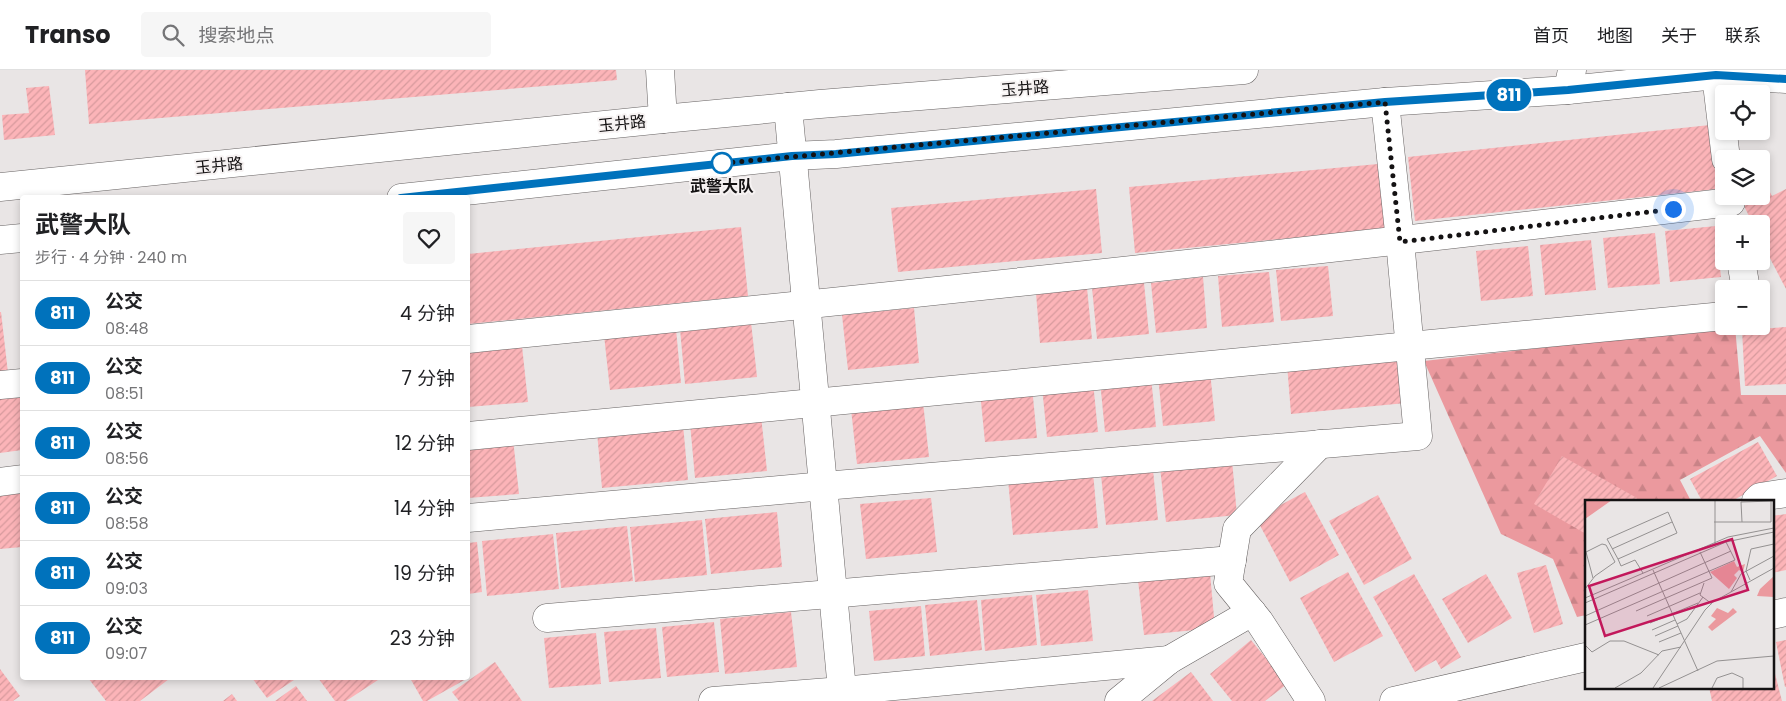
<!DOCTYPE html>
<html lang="zh">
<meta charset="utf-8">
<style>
:root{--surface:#fff;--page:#f6f6f6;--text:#202124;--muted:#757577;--line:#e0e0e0}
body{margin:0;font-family:Poppins,"Noto Sans SC",sans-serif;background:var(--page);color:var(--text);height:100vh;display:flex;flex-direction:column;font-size:19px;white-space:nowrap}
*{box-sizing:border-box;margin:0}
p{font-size:16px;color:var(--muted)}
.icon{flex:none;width:28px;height:28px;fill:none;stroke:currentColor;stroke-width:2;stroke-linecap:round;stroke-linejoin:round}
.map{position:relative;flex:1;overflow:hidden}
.sheet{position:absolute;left:20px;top:125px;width:450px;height:485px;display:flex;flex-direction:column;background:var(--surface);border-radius:5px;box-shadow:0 2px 8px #0003}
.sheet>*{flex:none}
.badge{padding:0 10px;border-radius:16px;font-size:18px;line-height:32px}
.buttons{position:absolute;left:1715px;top:15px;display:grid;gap:10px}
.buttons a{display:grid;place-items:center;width:55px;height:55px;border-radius:5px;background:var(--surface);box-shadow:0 2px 8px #0003;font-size:25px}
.you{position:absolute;width:25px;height:25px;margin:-12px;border:4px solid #fff;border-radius:50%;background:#1a73e8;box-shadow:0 0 0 8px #1a73e833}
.map>.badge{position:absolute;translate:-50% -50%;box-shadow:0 0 0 2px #fff}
.round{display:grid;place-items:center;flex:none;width:52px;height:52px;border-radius:5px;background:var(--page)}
.head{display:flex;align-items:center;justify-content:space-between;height:85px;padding:0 15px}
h1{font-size:24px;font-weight:700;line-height:38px}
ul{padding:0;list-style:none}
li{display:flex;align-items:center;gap:15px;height:65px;padding:0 15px;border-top:1px solid var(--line)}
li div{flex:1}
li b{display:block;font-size:19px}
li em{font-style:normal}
li .badge{min-width:55px;font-weight:700;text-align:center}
header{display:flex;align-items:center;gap:30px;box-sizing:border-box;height:70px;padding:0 25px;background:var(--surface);border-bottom:1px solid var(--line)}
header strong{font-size:24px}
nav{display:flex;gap:28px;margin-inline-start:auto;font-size:18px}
.search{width:350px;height:45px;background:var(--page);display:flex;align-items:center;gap:12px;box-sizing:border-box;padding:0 18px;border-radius:5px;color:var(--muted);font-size:19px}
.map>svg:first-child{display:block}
.forest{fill:url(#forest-firs)}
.building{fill:url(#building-hatch)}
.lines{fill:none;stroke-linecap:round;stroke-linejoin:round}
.street-casing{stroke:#676363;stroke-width:29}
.secondary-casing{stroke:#676363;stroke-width:29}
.street{stroke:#fff;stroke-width:28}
.secondary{stroke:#fff;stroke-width:28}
.line-casing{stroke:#fff;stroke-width:11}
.line{stroke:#0072bc;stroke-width:8}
.walk{stroke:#141213;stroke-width:5;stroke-dasharray:0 9}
.stop-dot{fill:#fff;stroke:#0072bc;stroke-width:2.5}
.labels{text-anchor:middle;stroke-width:4;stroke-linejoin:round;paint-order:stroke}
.street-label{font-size:16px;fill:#141213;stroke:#f6f2f2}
.stop-label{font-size:16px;font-weight:bold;fill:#141213;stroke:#f6f2f2}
.inset-road{fill:none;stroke:#949191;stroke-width:1}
.view{fill:#c2185b;fill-opacity:0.15;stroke:#c2185b;stroke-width:2.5}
.inset-edge{fill:none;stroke:#141213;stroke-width:2.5}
</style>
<header>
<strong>Transo</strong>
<div class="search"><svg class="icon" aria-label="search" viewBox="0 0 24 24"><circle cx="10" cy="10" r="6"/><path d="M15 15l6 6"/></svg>搜索地点</div>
<nav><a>首页</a><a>地图</a><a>关于</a><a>联系</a></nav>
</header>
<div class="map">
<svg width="1786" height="631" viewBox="0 0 1786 631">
<defs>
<pattern id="forest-firs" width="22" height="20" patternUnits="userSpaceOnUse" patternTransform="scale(1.25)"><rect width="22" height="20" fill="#eb999e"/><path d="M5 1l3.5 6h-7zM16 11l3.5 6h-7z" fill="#c98387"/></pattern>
<pattern id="building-hatch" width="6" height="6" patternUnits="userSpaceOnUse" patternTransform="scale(1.25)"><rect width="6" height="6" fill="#fcb4b8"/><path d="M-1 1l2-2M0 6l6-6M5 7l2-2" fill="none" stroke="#d79a9d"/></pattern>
</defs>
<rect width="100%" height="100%" fill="#e9e5e5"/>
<path class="forest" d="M 1735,256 L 1741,325 L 1786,325 L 1786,403 L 1760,366 L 1680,410 L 1691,431 L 1586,431 L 1586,545 L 1577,547 L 1553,489 L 1501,464 L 1424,291 Z"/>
<g class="building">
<path d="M 85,0 L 616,0 L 617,10 L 89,54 Z"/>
<path d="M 49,16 L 55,65 L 4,70 L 2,45 L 29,43 L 26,18 Z"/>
<path d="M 1710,55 L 1717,119 L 1415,151 L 1408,87 Z"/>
<path d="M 1378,94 L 1385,159 L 1135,183 L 1129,117 Z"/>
<path d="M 1761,105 L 1772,126 L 1786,119 L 1786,219 L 1761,171 L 1761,154 L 1753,154 L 1739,126 L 1761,126 Z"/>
<path d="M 1096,119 L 1102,183 L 898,202 L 891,138 Z"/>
<path d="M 1716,156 L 1721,207 L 1670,212 L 1665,161 Z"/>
<path d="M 741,157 L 748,226 L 468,254 L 468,184 Z"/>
<path d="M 1655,163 L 1660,214 L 1608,218 L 1603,168 Z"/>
<path d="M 1591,170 L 1596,220 L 1545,225 L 1540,175 Z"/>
<path d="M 1528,176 L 1533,226 L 1481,231 L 1476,181 Z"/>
<path d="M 1328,196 L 1333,246 L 1281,251 L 1276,200 Z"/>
<path d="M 1269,202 L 1274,252 L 1222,257 L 1218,206 Z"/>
<path d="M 1203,207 L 1207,258 L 1156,263 L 1151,213 Z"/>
<path d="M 1144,213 L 1149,264 L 1097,269 L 1092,218 Z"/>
<path d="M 1087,218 L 1092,269 L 1040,273 L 1036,223 Z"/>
<path d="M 914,238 L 919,293 L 848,300 L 842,245 Z"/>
<path d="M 0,242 L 1,242 L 8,303 L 0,304 Z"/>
<path d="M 751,252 L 757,307 L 685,314 L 680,259 Z"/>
<path d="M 1786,257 L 1786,314 L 1745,316 L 1742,260 Z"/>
<path d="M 676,259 L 681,313 L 610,320 L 604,265 Z"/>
<path d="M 522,276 L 528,332 L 468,337 L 468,280 Z"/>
<path d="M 1401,283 L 1406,333 L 1291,344 L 1287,294 Z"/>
<path d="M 1210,301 L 1215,351 L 1163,356 L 1158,306 Z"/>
<path d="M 1151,307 L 1156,357 L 1105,362 L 1100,311 Z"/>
<path d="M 1093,312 L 1098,362 L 1047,367 L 1042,317 Z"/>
<path d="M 1032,317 L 1037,368 L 985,372 L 980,322 Z"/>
<path d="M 22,325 L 22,380 L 0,383 L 0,327 Z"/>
<path d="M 923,332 L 929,387 L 857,394 L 851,339 Z"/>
<path d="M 761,346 L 767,401 L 695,408 L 690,353 Z"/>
<path d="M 683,354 L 688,410 L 602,418 L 597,362 Z"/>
<path d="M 513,369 L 519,424 L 468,428 L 468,373 Z"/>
<path d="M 1758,372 L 1777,406 L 1732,431 L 1702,431 L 1690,409 Z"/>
<path d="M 1562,386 L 1637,428 L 1635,431 L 1586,431 L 1586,464 L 1534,434 Z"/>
<path d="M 1232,390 L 1237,445 L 1166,452 L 1160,397 Z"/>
<path d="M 1153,400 L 1158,450 L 1106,455 L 1101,405 Z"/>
<path d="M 1093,402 L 1098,458 L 1013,465 L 1008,409 Z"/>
<path d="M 22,421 L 22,477 L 0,479 L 0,424 Z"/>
<path d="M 1305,422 L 1339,485 L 1290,512 L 1256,448 Z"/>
<path d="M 1378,425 L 1412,489 L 1364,515 L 1329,451 Z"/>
<path d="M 931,428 L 937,482 L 866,489 L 860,434 Z"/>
<path d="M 777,442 L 782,497 L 711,504 L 705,449 Z"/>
<path d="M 1786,444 L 1786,500 L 1772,503 L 1772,446 Z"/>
<path d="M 702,450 L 707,505 L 635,512 L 630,457 Z"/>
<path d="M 627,456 L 633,511 L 561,518 L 556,463 Z"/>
<path d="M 553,464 L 559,519 L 487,526 L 482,471 Z"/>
<path d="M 477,472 L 482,522 L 468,524 L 468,473 Z"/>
<path d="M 1546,495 L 1563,554 L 1534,563 L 1517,503 Z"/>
<path d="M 1348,502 L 1383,566 L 1334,592 L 1300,528 Z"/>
<path d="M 1210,503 L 1215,558 L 1144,565 L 1138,510 Z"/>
<path d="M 1414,504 L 1461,587 L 1441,599 L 1436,590 L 1415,602 L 1373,527 Z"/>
<path d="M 1486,504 L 1512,548 L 1468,573 L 1442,529 Z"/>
<path d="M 1088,520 L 1093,571 L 1041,576 L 1036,525 Z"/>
<path d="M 1032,525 L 1037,575 L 985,581 L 981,530 Z"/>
<path d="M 977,530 L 982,580 L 930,586 L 925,535 Z"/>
<path d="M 921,536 L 925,586 L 874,591 L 869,541 Z"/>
<path d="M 791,542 L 797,597 L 725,604 L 720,549 Z"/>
<path d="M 714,552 L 719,602 L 667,607 L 662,557 Z"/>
<path d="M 656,558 L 661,608 L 609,612 L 604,562 Z"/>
<path d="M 596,563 L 601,614 L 549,618 L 544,568 Z"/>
<path d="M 1251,570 L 1287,614 L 1265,631 L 1232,631 L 1210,604 Z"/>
<path d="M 1786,570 L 1786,617 L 1785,617 L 1776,572 Z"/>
<path d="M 495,592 L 522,631 L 459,631 L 452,622 Z"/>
<path d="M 1772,592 L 1782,631 L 1712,631 L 1709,617 L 1772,617 Z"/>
<path d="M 0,599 L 20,626 L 13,631 L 0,631 Z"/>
<path d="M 1191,602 L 1213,631 L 1152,631 Z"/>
<path d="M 88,608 L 168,608 L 169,609 L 140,631 L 106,631 Z"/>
<path d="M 252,608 L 297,608 L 267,628 Z"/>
<path d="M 318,608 L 381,608 L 346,631 L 335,631 Z"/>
<path d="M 410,608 L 468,608 L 427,631 L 423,631 Z"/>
<path d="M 296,616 L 307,631 L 275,631 Z"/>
<path d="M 232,624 L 237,631 L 223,631 Z"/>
</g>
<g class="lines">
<defs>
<g id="street">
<path d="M 660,0 L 663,49"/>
<path d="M 1716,5 L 1726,89"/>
<path d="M 1568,20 L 1572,0"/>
<path d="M 788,37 L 843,631"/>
<path d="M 1741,191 L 1746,219"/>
<path d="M 468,269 C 889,227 1310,182 1731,132"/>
<path d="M 0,315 L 22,313"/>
<path d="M 468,366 L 1724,246"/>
<path d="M 0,412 L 22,409"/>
<path d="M 1756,431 L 1760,427 L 1786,423"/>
<path d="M 468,448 L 824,416 L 1418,366 L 1400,171 L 1385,32"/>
<path d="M 1772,545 L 1786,542"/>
<path d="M 547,548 L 1232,490"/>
<path d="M 713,631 L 842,621 L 1169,590"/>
<path d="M 1119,631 L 1169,590 L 1252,542"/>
<path d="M 1311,631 L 1259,551 L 1228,513 L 1237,459 L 1320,374"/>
<path d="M 1394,631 L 1586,587"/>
</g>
<g id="secondary">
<path d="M 0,117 L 663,49 L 820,34 L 1244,0"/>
<path d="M 401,128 L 792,86 L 836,84 L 1385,32 L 1568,20 L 1716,5 L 1786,9"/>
<path d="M 0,170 L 22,168"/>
</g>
</defs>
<use href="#street" class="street-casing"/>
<use href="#secondary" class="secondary-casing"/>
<use href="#street" class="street"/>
<use href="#secondary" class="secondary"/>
</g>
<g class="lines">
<defs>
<path id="line" d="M 401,128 L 792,86 L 836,84 L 1385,32 L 1568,20 L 1716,5 L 1786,9"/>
</defs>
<use href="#line" class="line-casing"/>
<use href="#line" class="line"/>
<path class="walk" d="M 722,93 L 714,94 L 1385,32 L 1400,172 L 1673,139"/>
</g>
<circle class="stop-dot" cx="722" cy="93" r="10"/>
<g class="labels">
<g class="street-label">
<text transform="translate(1025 18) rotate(-5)" y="6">玉井路</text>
<text transform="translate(622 53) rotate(-6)" y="6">玉井路</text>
<text transform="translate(219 95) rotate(-6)" y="6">玉井路</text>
</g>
<g class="stop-label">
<text x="722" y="122">武警大队</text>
</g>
</g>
<g transform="translate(1585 430)">
<rect width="189" height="189" fill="#e9e5e5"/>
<path d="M 189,76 L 189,97 L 172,96 L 175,89 ZM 132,108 L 143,113 L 148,108 L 152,112 L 127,131 L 123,127 L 131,119 L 126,116 Z" fill="#eb999e"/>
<path d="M 0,0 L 27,0 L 0,19 ZM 149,61 L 152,67 L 160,64 L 158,72 L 154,70 L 149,75 L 152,78 L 144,89 L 125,72 Z" fill="#eb999e"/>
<path class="inset-road" d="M 129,22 L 186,22 L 186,1M 157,22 L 156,2 L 189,1M 130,45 L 130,0M 27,49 L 87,22M 33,59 L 92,33 L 83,12 L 22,39 L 33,59 L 36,66 L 50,60 L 58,73M 68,70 L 113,171M 165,80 L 161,71 L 166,49 L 189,44M 119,83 L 115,95 L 127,104M 0,89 L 10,76 L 30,62 L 21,45 L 17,44 L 1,52 L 8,78M 146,92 L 156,74 L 189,56M 0,98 L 143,37 L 189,28M 0,103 L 141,42 L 189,32M 51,111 L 127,78 L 115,52M 0,116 L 146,51M 62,116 L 115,93M 65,123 L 113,103M 92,124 L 102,119 L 118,97M 0,125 L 150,60 L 141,42M 67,130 L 90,120M 70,136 L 93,126M 74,142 L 96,133M 0,145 L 7,152 L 25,141 L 39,141 L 74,155M 30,188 L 56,173 L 77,151 L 96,147M 68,188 L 120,110 L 128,102 L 189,68M 74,188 L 132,161 L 189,156M 127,188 L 132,178 L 147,173 L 158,178 L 158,188"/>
<path class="view" d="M 147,39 L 163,90 L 20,136 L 4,86 Z"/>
<rect width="189" height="189" class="inset-edge"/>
</g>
</svg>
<div class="buttons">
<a><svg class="icon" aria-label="locate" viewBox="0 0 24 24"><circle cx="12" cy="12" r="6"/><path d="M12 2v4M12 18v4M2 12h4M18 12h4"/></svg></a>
<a><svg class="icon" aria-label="layers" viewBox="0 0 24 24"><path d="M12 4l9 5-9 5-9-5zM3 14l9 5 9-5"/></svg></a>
<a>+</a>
<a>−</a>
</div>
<div class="you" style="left:1673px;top:139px"></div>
<b class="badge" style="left:1509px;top:25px;background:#0072bc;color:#fff">811</b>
<section class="sheet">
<div class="head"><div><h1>武警大队</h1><p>步行 · 4 分钟 · 240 m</p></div><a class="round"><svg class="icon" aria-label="heart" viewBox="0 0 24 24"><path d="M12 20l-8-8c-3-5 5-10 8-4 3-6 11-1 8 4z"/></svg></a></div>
<ul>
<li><span class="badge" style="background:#0072bc;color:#fff">811</span><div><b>公交</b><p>08:48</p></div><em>4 分钟</em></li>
<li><span class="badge" style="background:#0072bc;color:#fff">811</span><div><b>公交</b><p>08:51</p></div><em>7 分钟</em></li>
<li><span class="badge" style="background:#0072bc;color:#fff">811</span><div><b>公交</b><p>08:56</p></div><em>12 分钟</em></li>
<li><span class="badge" style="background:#0072bc;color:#fff">811</span><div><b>公交</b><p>08:58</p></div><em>14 分钟</em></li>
<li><span class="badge" style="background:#0072bc;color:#fff">811</span><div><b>公交</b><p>09:03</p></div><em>19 分钟</em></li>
<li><span class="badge" style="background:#0072bc;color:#fff">811</span><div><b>公交</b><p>09:07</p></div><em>23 分钟</em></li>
</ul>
</section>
</div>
